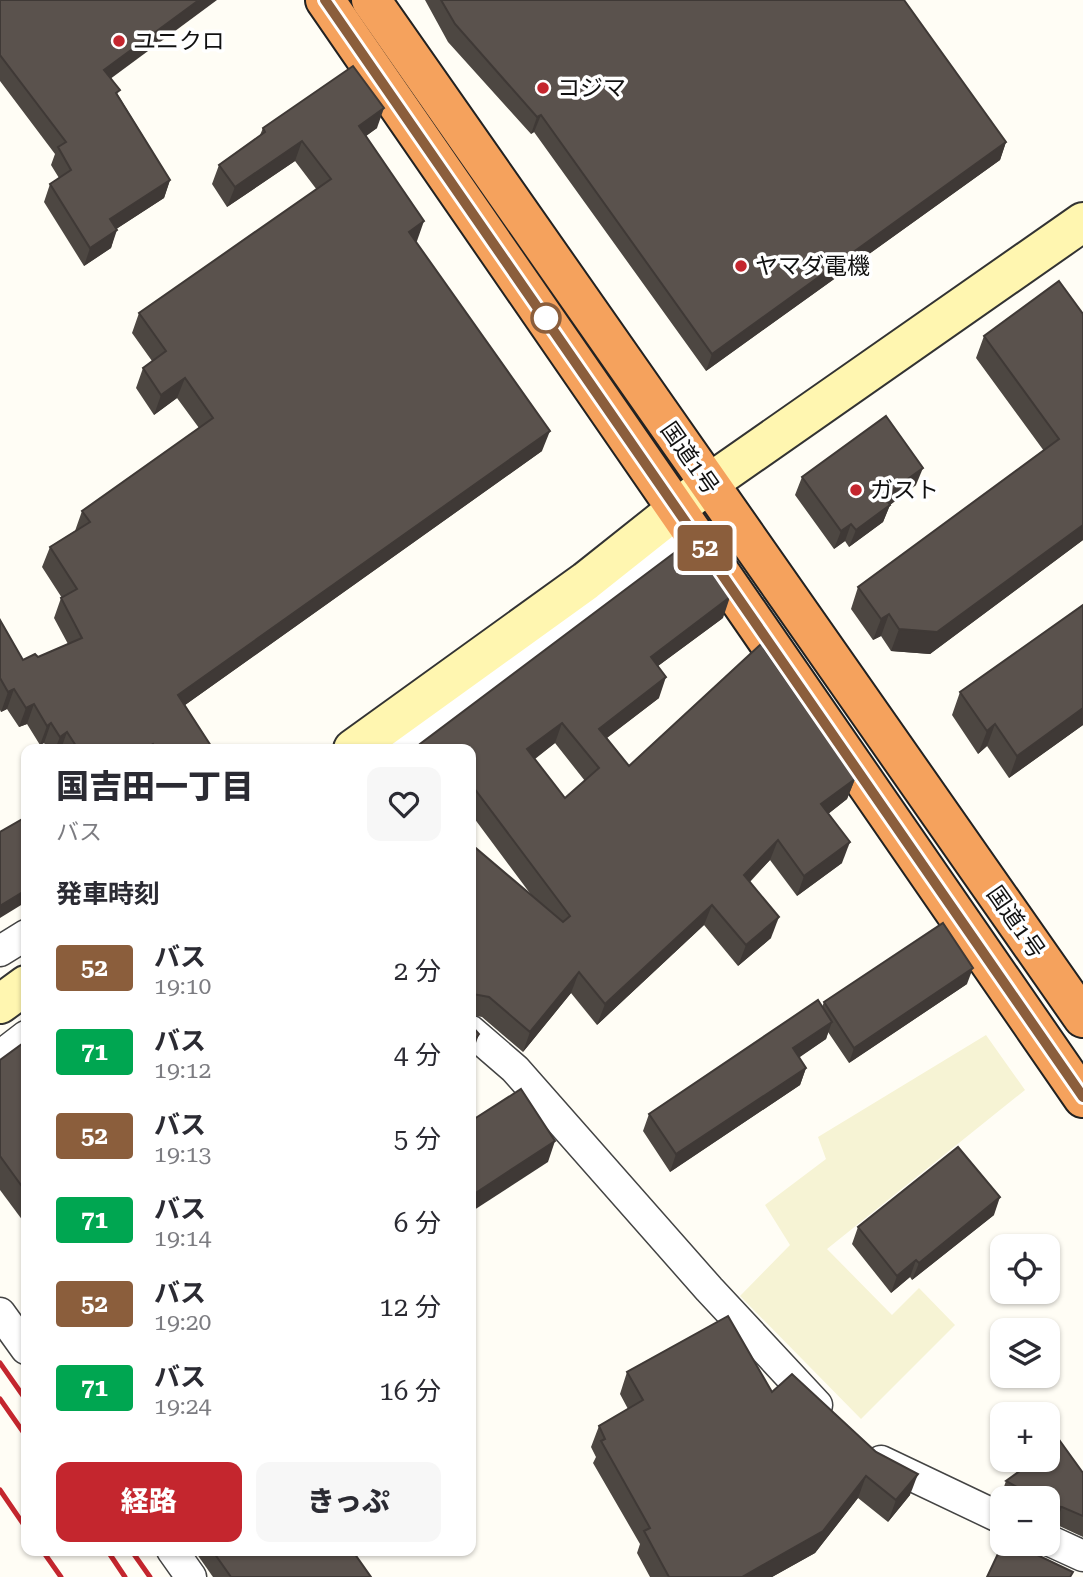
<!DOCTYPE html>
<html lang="ja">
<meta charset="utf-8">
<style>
:root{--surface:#fff;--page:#f7f7f7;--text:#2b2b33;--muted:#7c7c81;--accent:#c4262e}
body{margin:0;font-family:"Roboto Serif","Noto Sans JP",serif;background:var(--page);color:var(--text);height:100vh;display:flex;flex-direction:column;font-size:26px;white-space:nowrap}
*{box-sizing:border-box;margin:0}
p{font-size:23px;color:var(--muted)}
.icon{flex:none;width:38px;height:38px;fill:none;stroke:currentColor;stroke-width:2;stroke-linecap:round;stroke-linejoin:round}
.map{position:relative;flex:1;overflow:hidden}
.side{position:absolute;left:21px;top:744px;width:455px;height:812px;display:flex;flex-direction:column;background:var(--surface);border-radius:14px;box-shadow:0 2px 5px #0004}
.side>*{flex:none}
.badge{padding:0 14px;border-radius:5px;font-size:24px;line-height:46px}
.tools{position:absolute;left:990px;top:1234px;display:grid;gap:14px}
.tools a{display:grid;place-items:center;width:70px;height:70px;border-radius:14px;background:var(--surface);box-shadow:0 2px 5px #0004;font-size:35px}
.map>.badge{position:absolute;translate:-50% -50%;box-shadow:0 0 0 4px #fff}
h2{padding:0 35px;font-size:26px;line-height:63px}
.round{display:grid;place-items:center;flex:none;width:74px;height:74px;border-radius:14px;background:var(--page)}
.headline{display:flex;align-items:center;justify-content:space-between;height:119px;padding:0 35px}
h1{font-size:33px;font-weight:800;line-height:52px}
.cta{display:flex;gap:14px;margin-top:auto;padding:14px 35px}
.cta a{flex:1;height:80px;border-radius:14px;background:var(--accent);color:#fff;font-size:28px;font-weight:800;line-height:80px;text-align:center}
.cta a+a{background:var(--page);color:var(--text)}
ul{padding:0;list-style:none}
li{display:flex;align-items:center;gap:21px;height:84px;padding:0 35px}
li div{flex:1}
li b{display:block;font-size:26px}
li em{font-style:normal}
li .badge{min-width:77px;font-weight:700;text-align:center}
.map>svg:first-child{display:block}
.farmland{fill:#f6f3d4}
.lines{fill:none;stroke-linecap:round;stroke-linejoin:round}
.street-casing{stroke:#444;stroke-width:33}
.secondary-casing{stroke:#333;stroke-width:42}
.highway-casing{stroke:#222;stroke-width:42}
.street{stroke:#fff;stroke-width:30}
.secondary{stroke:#fff6b0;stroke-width:38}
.highway{stroke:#f5a25d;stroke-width:38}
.rail{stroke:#c4262e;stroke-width:5}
.wall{fill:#4d4742;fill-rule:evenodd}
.shaded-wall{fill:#3f3936}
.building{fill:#5a524d;stroke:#3f3936;stroke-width:2;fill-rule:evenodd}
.line-casing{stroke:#fff;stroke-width:16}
.line{stroke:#8b5e3c;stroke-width:10}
.poi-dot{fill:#c4262e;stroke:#fff;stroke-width:2.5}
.stop-dot{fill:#fff;stroke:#8b5e3c;stroke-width:3.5}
.labels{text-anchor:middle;stroke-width:7;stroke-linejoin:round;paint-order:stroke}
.poi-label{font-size:23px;fill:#111;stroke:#fff;text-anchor:start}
.street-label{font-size:23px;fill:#111;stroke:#fff}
</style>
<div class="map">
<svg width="1083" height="1577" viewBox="0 0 1083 1577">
<rect width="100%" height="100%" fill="#fffdf5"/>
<path class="farmland" d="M 986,1035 L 1025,1090 L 827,1249 L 892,1315 L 919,1288 L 955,1325 L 861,1419 L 740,1296 L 790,1245 L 765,1205 L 826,1159 L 818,1137 Z"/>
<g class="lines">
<defs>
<g id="street">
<path d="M 404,749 L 691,527"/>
<path d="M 0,951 L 26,935"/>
<path d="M 471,1031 L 515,1069 L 709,1289 L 817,1405"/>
<path d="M 0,1056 L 26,1036"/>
<path d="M 0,1313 L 26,1349"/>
<path d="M 881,1461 L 1003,1519"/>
<path d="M 1048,1540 L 1083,1556"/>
<path d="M 172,1550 L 191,1577"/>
</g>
<g id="secondary">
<path d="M 353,749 L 586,581 L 708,484 L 1083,222"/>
<path d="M 0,1004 L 26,985"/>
</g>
<g id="highway">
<path d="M 325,0 L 1083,1098"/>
<path d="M 371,0 L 1083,1018"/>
</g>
</defs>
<use href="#street" class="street-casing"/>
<use href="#secondary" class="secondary-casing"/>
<use href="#highway" class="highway-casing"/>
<use href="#street" class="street"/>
<use href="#secondary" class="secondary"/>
<use href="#highway" class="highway"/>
<g class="rail">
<path d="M 0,1363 L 26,1400"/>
<path d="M 0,1399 L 26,1436"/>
<path d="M 0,1490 L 26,1528"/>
<path d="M 42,1550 L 61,1577"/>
<path d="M 107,1550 L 125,1577"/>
<path d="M 131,1550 L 150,1577"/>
</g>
</g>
<g class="wall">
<path d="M 0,0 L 111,78 L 118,95 L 170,180 L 164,198 L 116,229 L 111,248 L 84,266 L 44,202 L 50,184 L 59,178 L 51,165 L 55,154 L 0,81 Z"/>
<path d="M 425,0 L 904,0 L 1006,142 L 1000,160 L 706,371 L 534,132 L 531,134 L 448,42 Z"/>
<path d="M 263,128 L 377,128 L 366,136 L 417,241 L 416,242 L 542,451 L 185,705 L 213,749 L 48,749 L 44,743 L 40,745 L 27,724 L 19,727 L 7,709 L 1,712 L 0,710 L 0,620 L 23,660 L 38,657 L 68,644 L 54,618 L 61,598 L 62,598 L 42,567 L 50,547 L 75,531 L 82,511 L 199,428 L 177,398 L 154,415 L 136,388 L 143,368 L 152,361 L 132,333 L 139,313 L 317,190 L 295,161 L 227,207 L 212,184 L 219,165 L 260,135 Z"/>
<path d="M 1083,314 L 1083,540 L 930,654 L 891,651 L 881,636 L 873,640 L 851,609 L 858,587 L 1044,451 L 976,358 L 984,336 Z"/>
<path d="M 802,477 L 916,485 L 890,505 L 883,522 L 849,547 L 845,541 L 834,549 L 795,495 Z"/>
<path d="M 1083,605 L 1083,725 L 1009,778 L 987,746 L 978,754 L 952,715 L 960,692 Z"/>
<path d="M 723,618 L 658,666 L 659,698 L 607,738 L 629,766 L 855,779 L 847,799 L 828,814 L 842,863 L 797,896 L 770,860 L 750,882 L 771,938 L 738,966 L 704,925 L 597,1025 L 571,993 L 523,1052 L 482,1017 L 471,1015 L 471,844 L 532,896 L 471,814 L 471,749 L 418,749 L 420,744 ZM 555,743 L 585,781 L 565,798 L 535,759 Z"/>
<path d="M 967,984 L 849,1063 L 828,1032 L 826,1039 L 799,1057 L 806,1068 L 800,1085 L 670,1172 L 643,1131 L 649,1114 L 822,1007 L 824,1002 Z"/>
<path d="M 26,1041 L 26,1225 L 0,1190 L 0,1060 Z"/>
<path d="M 994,1215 L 912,1280 L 910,1277 L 891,1293 L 852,1244 L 858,1227 Z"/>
<path d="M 627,1372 L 772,1392 L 910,1495 L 888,1522 L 858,1498 L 815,1553 L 772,1577 L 650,1577 L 637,1553 L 640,1544 L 593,1463 L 596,1457 L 591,1447 L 599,1426 L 628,1409 L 620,1394 Z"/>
<path d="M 1083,1473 L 1083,1537 L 1055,1524 L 1048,1524 L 1048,1498 L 1003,1498 L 1003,1500 L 1000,1498 L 1006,1481 Z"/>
<path d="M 194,1550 L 352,1550 L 371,1577 L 213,1577 Z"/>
</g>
<g class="shaded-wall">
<path d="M 199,0 L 217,0 L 98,88 L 104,70 Z"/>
<path d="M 384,108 L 377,128 L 352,146 L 359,126 Z"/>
<path d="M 541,115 L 534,132 L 531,134 L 537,117 Z"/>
<path d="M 302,141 L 295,161 L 227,207 L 235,187 Z"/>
<path d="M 1006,142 L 1000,160 L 706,371 L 712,354 Z"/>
<path d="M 170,180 L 164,198 L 104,237 L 110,219 Z"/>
<path d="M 424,221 L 417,241 L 402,251 L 409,232 Z"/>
<path d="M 117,230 L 111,248 L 84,266 L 90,248 Z"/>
<path d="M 185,378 L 177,398 L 154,415 L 161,395 Z"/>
<path d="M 550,431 L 542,451 L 171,715 L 178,695 Z"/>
<path d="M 923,468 L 916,485 L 878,514 L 884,496 Z"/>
<path d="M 890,505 L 883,522 L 849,547 L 856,530 Z"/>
<path d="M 851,524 L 845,541 L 834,549 L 841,531 Z"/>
<path d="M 1083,525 L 1083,540 L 930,654 L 891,651 L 899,629 Z"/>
<path d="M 730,597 L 723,618 L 643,677 L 651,657 Z"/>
<path d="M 889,614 L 881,636 L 873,640 L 881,619 Z"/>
<path d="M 666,677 L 659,698 L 592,749 L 599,729 Z"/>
<path d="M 14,689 L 7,709 L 1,712 L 8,692 Z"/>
<path d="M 34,704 L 27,724 L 19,727 L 26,708 Z"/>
<path d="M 1083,708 L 1083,725 L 1009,778 L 1017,756 Z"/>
<path d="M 51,723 L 44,743 L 40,745 L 47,726 Z"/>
<path d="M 562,723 L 555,743 L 520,770 L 527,749 Z"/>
<path d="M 995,724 L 987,746 L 978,754 L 987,731 Z"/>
<path d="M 67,732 L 61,749 L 55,749 L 60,737 Z"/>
<path d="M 855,779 L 847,799 L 814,825 L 821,804 Z"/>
<path d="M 778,840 L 770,860 L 736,895 L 744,875 Z"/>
<path d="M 850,842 L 842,863 L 797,896 L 804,876 Z"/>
<path d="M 26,890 L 26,902 L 0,918 L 0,906 Z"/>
<path d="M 712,905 L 704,925 L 597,1025 L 605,1004 Z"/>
<path d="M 779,917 L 771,938 L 738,966 L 746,945 Z"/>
<path d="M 973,968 L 967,984 L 849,1063 L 854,1048 Z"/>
<path d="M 579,972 L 571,993 L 523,1052 L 530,1032 Z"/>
<path d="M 832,1022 L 826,1039 L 787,1066 L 793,1048 Z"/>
<path d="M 479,1034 L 472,1055 L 471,1056 L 471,1045 Z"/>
<path d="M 806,1068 L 800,1085 L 670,1172 L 676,1154 Z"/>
<path d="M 555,1141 L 548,1162 L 471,1212 L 471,1196 Z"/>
<path d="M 1000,1197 L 994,1215 L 912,1280 L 919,1263 Z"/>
<path d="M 916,1260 L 910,1277 L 891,1293 L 897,1276 Z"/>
<path d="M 918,1474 L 910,1495 L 888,1522 L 896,1500 Z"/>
<path d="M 866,1476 L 858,1498 L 815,1553 L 772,1577 L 742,1577 Z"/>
<path d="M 1050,1506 L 1062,1507 L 1055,1524 L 1048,1524 L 1048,1512 Z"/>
</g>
<g class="building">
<path d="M 0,0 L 199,0 L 104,70 L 120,90 L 116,93 L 170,180 L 110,219 L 117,230 L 90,248 L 50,184 L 71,170 L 58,147 L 66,142 L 0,55 Z"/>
<path d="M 441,0 L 904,0 L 1006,142 L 712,354 L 541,115 L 537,117 L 455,24 Z"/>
<path d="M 353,66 L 384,108 L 359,126 L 424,221 L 409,232 L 550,431 L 178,695 L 213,749 L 156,749 L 153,744 L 144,749 L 78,749 L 67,732 L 60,737 L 51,723 L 47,726 L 34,704 L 26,708 L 14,689 L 8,692 L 0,678 L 0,620 L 23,660 L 35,654 L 38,657 L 82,638 L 61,598 L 77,589 L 50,547 L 90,522 L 82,511 L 213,418 L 185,378 L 161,395 L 143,368 L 166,351 L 139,313 L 331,179 L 302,141 L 235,187 L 219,165 L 265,132 L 263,128 Z"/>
<path d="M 1059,281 L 1083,314 L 1083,525 L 937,632 L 899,629 L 889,614 L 881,619 L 858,587 L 1059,439 L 984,336 Z"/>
<path d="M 886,416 L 923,468 L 884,496 L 890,505 L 856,530 L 851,524 L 841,531 L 802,477 Z"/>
<path d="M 682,547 L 693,548 L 730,597 L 651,657 L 666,677 L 599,729 L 629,766 L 761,644 L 855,779 L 821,804 L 850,842 L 804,876 L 778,840 L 744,875 L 779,917 L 746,945 L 712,905 L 605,1004 L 579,972 L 530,1032 L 489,997 L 473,994 L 471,995 L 471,844 L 563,922 L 570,916 L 471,784 L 471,749 L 424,749 L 420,744 ZM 562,723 L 599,768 L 565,798 L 527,749 Z"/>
<path d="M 1083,605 L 1083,708 L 1017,756 L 995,724 L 987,731 L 960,692 Z"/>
<path d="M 26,817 L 26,890 L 0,906 L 0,832 Z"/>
<path d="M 943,923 L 973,968 L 854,1048 L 824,1002 Z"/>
<path d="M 818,1000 L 832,1022 L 793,1048 L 806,1068 L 676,1154 L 649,1114 Z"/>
<path d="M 471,1025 L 479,1034 L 471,1045 Z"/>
<path d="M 26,1041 L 26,1192 L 0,1156 L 0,1060 Z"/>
<path d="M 521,1089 L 555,1141 L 471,1196 L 471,1121 Z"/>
<path d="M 958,1147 L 1000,1197 L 919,1263 L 916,1260 L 897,1276 L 858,1227 Z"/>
<path d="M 728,1316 L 772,1392 L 792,1374 L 876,1452 L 918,1474 L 896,1500 L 866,1476 L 823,1531 L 742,1577 L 669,1577 L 644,1531 L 650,1528 L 601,1441 L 605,1439 L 599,1426 L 643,1400 L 627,1372 Z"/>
<path d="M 1060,1441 L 1083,1473 L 1083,1516 L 1062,1507 L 1050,1506 L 1048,1505 L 1048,1498 L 1037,1498 L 1006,1481 L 1035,1460 L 1048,1460 L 1048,1450 Z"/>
<path d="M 1003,1543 L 1014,1544 L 1073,1572 L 1070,1577 L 987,1577 Z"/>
<path d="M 212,1550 L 352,1550 L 371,1577 L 231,1577 Z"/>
</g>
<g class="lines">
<defs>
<path id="line" d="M 325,0 L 1083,1097"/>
</defs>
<use href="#line" class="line-casing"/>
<use href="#line" class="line"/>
</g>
<g class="poi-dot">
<circle cx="119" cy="41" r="7"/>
<circle cx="543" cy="88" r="7"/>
<circle cx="741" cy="266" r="7"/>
<circle cx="856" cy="490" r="7"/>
</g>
<circle class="stop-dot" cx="546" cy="318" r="14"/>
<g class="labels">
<g class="poi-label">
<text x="133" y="49">ユニクロ</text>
<text x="557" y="96">コジマ</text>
<text x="755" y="274">ヤマダ電機</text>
<text x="870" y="498">ガスト</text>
</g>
<g class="street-label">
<text transform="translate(690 458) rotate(55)" y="8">国道1号</text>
<text transform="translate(1016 922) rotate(55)" y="8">国道1号</text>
</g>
</g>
</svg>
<div class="tools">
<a><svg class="icon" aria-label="locate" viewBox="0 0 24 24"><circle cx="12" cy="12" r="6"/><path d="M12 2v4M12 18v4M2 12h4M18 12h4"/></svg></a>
<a><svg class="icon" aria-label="layers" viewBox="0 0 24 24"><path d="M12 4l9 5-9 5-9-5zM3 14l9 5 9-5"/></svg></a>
<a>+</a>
<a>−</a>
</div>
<b class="badge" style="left:705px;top:548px;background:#8b5e3c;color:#fff">52</b>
<section class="side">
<div class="headline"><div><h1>国吉田一丁目</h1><p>バス</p></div><a class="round"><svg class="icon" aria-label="heart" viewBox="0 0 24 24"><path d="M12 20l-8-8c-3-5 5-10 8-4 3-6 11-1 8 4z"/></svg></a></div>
<h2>発車時刻</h2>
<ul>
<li><span class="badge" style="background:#8b5e3c;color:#fff">52</span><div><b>バス</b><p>19:10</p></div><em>2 分</em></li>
<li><span class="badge" style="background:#00a651;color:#fff">71</span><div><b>バス</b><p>19:12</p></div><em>4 分</em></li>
<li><span class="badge" style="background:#8b5e3c;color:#fff">52</span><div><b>バス</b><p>19:13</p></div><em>5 分</em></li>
<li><span class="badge" style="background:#00a651;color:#fff">71</span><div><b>バス</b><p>19:14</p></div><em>6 分</em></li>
<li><span class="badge" style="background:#8b5e3c;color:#fff">52</span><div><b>バス</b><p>19:20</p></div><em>12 分</em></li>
<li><span class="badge" style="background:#00a651;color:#fff">71</span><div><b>バス</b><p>19:24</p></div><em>16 分</em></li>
</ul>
<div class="cta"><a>経路</a><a>きっぷ</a></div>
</section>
</div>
